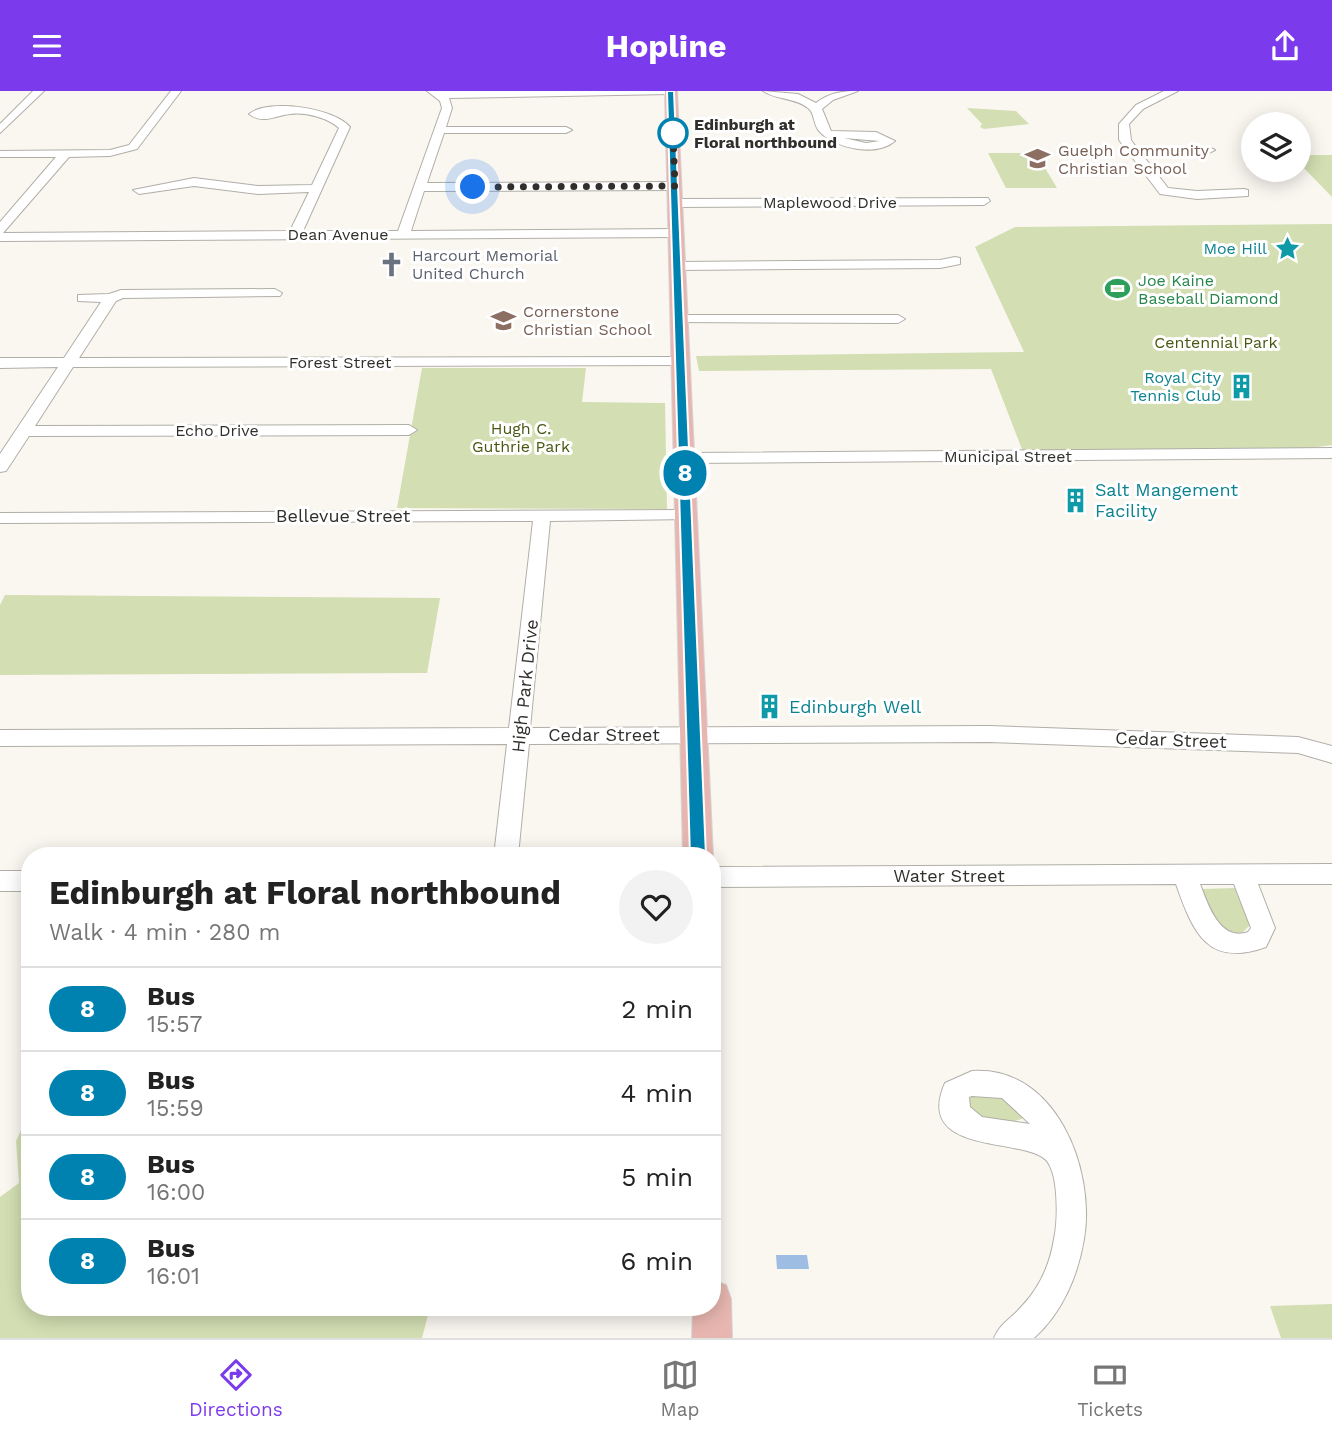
<!DOCTYPE html>
<meta charset="utf-8">
<style>
:root{--surface:#fff;--page:#f2f2f2;--text:#222;--muted:#767676;--line:#e0e0e0;--accent:#7c3aed}
body{margin:0;font-family:"Work Sans",sans-serif;background:var(--page);color:var(--text);height:100vh;display:flex;flex-direction:column;font-size:26px;white-space:nowrap}
*{box-sizing:border-box;margin:0}
p{font-size:23px;color:var(--muted)}
.icon{flex:none;width:38px;height:38px;fill:none;stroke:currentColor;stroke-width:2;stroke-linecap:round;stroke-linejoin:round}
.map{position:relative;flex:1;overflow:hidden}
.drawer{position:absolute;left:21px;top:756px;width:700px;height:469px;display:flex;flex-direction:column;background:var(--surface);border-radius:28px;box-shadow:0 4px 18px #0003}
.drawer>*{flex:none}
.badge{padding:0 14px;border-radius:23px;font-size:24px;line-height:46px}
.tools{position:absolute;left:1241px;top:21px;display:grid;gap:14px}
.tools a{display:grid;place-items:center;width:70px;height:70px;border-radius:50%;background:var(--surface);box-shadow:0 4px 18px #0003;font-size:35px}
.you{position:absolute;width:35px;height:35px;margin:-18px;border:5px solid #fff;border-radius:50%;background:#1a73e8;box-shadow:0 0 0 10px #1a73e833}
.map>.badge{position:absolute;translate:-50% -50%;box-shadow:0 0 0 4px #fff}
.round{display:grid;place-items:center;flex:none;width:74px;height:74px;border-radius:37px;background:var(--page)}
.headline{display:flex;align-items:center;justify-content:space-between;height:119px;padding:0 28px}
h1{font-size:33px;font-weight:700;line-height:52px}
ul{padding:0;list-style:none}
li{display:flex;align-items:center;gap:21px;height:84px;padding:0 28px;border-top:2px solid var(--line)}
li div{flex:1}
li b{display:block;font-size:26px}
li em{font-style:normal}
li .badge{min-width:77px;font-weight:700;text-align:center}
header{display:flex;justify-content:space-between;align-items:center;height:91px;padding:0 28px;background:var(--accent);color:#fff;font-size:32px;font-weight:700}
.tabs{display:flex;justify-content:space-around;align-items:center;height:98px;border-top:2px solid var(--line);background:var(--surface);font-size:19px;color:var(--muted)}
.tabs a{display:grid;justify-items:center;gap:4px}
.tabs .current{color:var(--accent)}
.map>svg:first-child{display:block}
.green{fill:#d3deb2}
.water{fill:#9dbde2}
.lines{fill:none;stroke-linecap:round;stroke-linejoin:round}
.minor-casing{stroke:#b1aea8;stroke-width:2}
.major-casing{stroke:#d6d5d5;stroke-width:2}
.minor{fill:#fff;fill-rule:evenodd}
.major{fill:#e8b6b0;fill-rule:evenodd}
.line{fill:#0082b1;stroke:#fff;stroke-width:2}
.walk{stroke:#302f2c;stroke-width:7;stroke-dasharray:0 12.6}
.stop-dot{fill:#fff;stroke:#0082b1;stroke-width:3.5}
.labels{text-anchor:middle;stroke-width:6;stroke-linejoin:round;paint-order:stroke}
.far-stop-label{font-size:16px;font-weight:bold;fill:#302f2c;stroke:#fff;text-anchor:start}
.far-education-label{font-size:16px;fill:#785e54;stroke:#fff;text-anchor:start}
.far-street-label{font-size:16px;fill:#302f2c;stroke:#fff}
.far-culture-label{font-size:16px;fill:#0d838f;stroke:#fff;text-anchor:end}
.far-worship-label{font-size:16px;fill:#5b616d;stroke:#fff;text-anchor:start}
.far-leisure-label{font-size:16px;fill:#27864d;stroke:#fff;text-anchor:start}
.far-park-label{font-size:16px;fill:#4a5711;stroke:#fff}
.culture-label{font-size:18px;fill:#0d838f;stroke:#fff;text-anchor:start}
.street-label{font-size:18px;fill:#302f2c;stroke:#fff}
</style>
<header><svg class="icon" aria-label="menu" viewBox="0 0 24 24"><path d="M4 6h16M4 12h16M4 18h16"/></svg>Hopline<svg class="icon" aria-label="share" viewBox="0 0 24 24"><path d="M12 15V3M7 8l5-5 5 5M5 13v7h14v-7"/></svg></header>
<div class="map">
<svg width="1332" height="1247" viewBox="0 0 1332 1247">
<rect width="100%" height="100%" fill="#faf7f1"/>
<g class="green">
<path d="M 967,17 L 1016,20 L 1029,33 L 984,38 L 980,36 L 982,33 Z"/>
<path d="M 988,62 L 1036,62 L 1057,97 L 1006,97 Z"/>
<path d="M 1299,64 L 1332,64 L 1332,106 L 1299,72 Z"/>
<path d="M 1332,133 L 1332,354 L 1241,366 L 1023,361 L 991,278 L 699,280 L 696,265 L 1024,261 L 975,156 L 1015,136 Z"/>
<path d="M 422,277 L 586,277 L 582,311 L 665,312 L 667,418 L 397,417 Z"/>
<path d="M 5,504 L 440,507 L 427,582 L 0,584 L 0,514 Z"/>
<path d="M 1235,797 L 1250,834 L 1242,842 C 1215,843 1209,818 1202,798 Z"/>
<path d="M 972,1004 C 994,1005 1007,1006 1023,1022 L 1023,1027 C 1007,1035 983,1030 969,1021 L 969,1008 Z"/>
<path d="M 30,1020 L 30,1216 L 430,1216 L 422,1247 L 0,1247 L 0,1106 L 19,1092 L 16,1050 Z"/>
<path d="M 1332,1213 L 1332,1247 L 1281,1247 L 1270,1215 Z"/>
</g>
<path class="water" d="M 776,1164 L 807,1164 L 809,1178 L 777,1178 Z"/>
<g class="lines">
<defs>
<g id="minor">
<path d="M 33,0 L 44,0 L 0,42 L 0,33 Z"/>
<path d="M 171,0 L 181,0 L 137,58 L 110,65 L 69,66 L 3,142 L 290,140 L 309,101 L 258,103 L 194,95 L 139,103 L 133,99 L 194,87 L 258,95 L 312,94 L 339,37 C 328,27 306,21 291,23 C 275,24 264,34 249,23 C 269,7 334,17 350,36 L 303,140 L 398,140 L 442,17 L 440,10 L 427,0 L 676,0 L 671,3 L 449,7 L 452,17 L 446,36 L 566,36 L 572,39 L 566,42 L 444,42 L 427,92 L 675,91 L 681,95 L 675,99 L 424,100 L 411,140 L 676,138 L 682,142 L 676,146 L 0,150 L 0,131 L 56,66 L 0,66 L 0,60 L 110,59 L 129,54 Z"/>
<path d="M 763,0 L 798,3 L 816,12 C 829,2 841,0 858,0 L 833,9 L 822,18 L 831,40 L 876,41 L 895,50 C 877,66 835,58 819,40 C 813,33 815,22 808,17 C 794,6 776,9 763,0 ZM 844,47 L 880,50 L 866,52 Z"/>
<path d="M 1164,0 L 1178,0 L 1143,18 L 1129,33 L 1131,49 L 1136,56 L 1209,56 L 1215,59 L 1209,62 L 1141,62 L 1168,97 L 1197,100 L 1244,98 L 1248,99 L 1248,105 L 1197,108 L 1160,103 L 1119,49 L 1119,33 L 1136,14 Z"/>
<path d="M 988,107 L 990,110 L 984,114 L 676,116 L 670,112 L 676,108 Z"/>
<path d="M 955,166 L 960,167 L 960,173 L 940,177 L 678,179 L 671,175 L 678,171 L 940,169 Z"/>
<path d="M 275,198 L 282,202 L 280,205 L 123,207 L 116,210 L 79,267 L 680,266 L 687,270 L 680,274 L 73,276 L 35,335 L 409,334 L 417,339 L 409,344 L 29,345 L 6,380 L 0,381 L 0,363 L 58,276 L 0,277 L 0,267 L 64,267 L 101,211 L 78,210 L 78,204 L 109,203 L 121,199 Z"/>
<path d="M 679,224 L 898,224 L 905,228 L 898,232 L 674,231 L 674,225 Z"/>
<path d="M 1332,357 L 1332,367 L 684,372 L 676,367 L 684,362 Z"/>
<path d="M 686,419 L 695,424 L 692,428 L 550,430 L 530,637 L 989,635 L 1298,646 L 1332,655 L 1332,672 L 1298,662 L 989,651 L 529,653 L 518,765 L 494,765 L 507,653 L 0,655 L 0,639 L 509,637 L 533,430 L 0,432 L 0,422 Z"/>
<path d="M 1332,773 L 1332,793 L 1258,793 L 1275,837 L 1266,856 C 1208,877 1193,842 1176,793 L 712,796 L 712,776 ZM 1200,793 L 1234,793 L 1251,837 L 1248,841 C 1220,851 1208,814 1200,793 Z"/>
<rect x="0" y="780" width="30" height="20"/>
<path d="M 972,980 C 1055,974 1096,1078 1084,1148 C 1078,1185 1062,1222 1034,1247 L 994,1247 C 1000,1232 1012,1227 1022,1215 C 1040,1196 1050,1173 1054,1148 C 1058,1130 1059,1083 1046,1069 C 1024,1046 913,1065 945,992 ZM 972,1005 L 1002,1007 L 1030,1033 L 982,1026 L 970,1016 L 969,1006 Z"/>
</g>
<g id="major">
<path d="M 665,0 L 677,0 L 713,765 L 712,766 L 683,765 Z"/>
<path d="M 712,1189 L 726,1194 L 731,1208 L 732,1247 L 692,1247 L 693,1216 L 712,1216 Z"/>
</g>
</defs>
<use href="#minor" class="minor-casing"/>
<use href="#major" class="major-casing"/>
<use href="#minor" class="minor"/>
<use href="#major" class="major"/>
</g>
<path class="line" d="M 667,0 L 674,0 L 706,765 L 698,771 L 690,765 Z"/>
<g class="lines">
<path class="walk" d="M 473,96 L 675,95 L 673,42"/>
</g>
<defs>
<symbol id="school-bare" viewBox="-9 -9 18 18"><path d="M0-5L7-2L0 1L-7-2ZM-4 1L0 2.5L4 1V4Q0 6-4 4Z" fill="#8d6e63" stroke="#fff" stroke-width="2.5" paint-order="stroke"/></symbol>
<symbol id="sight-bare" viewBox="-9 -9 18 18"><path d="M0-6L1.8-2.2L6-1.7L2.9 1.2L3.7 5.4L0 3.3L-3.7 5.4L-2.9 1.2L-6-1.7L-1.8-2.2Z" fill="#0f9aa8" stroke="#fff" stroke-width="2.5" paint-order="stroke"/></symbol>
<symbol id="church-bare" viewBox="-9 -9 18 18"><path d="M-1.2-6h2.4v3.5h3.3v2.4h-3.3V6h-2.4V-.1h-3.3v-2.4h3.3Z" fill="#6b7280" stroke="#fff" stroke-width="2.5" paint-order="stroke"/></symbol>
<symbol id="stadium-bare" viewBox="-9 -9 18 18"><path d="M0-5a6.5 5 0 1 0 0 10a6.5 5 0 1 0 0-10ZM-3.5-1.8h7v3.6h-7Z" fill="#2e9e5b" stroke="#fff" stroke-width="2.5" paint-order="stroke"/></symbol>
<symbol id="building-bare" viewBox="-9 -9 18 18"><path d="M-4-6H4V6H1V3H-1V6H-4ZM-2.5-4.3h1.7v1.8h-1.7ZM.8-4.3h1.7v1.8H.8ZM-2.5-1h1.7V.8h-1.7ZM.8-1h1.7V.8H.8Z" fill="#0f9aa8" stroke="#fff" stroke-width="2.5" paint-order="stroke"/></symbol>
</defs>
<g fill-rule="evenodd">
<use href="#school-bare" x="1020" y="50" width="35" height="35"/>
<use href="#sight-bare" x="1270" y="140" width="35" height="35"/>
<use href="#church-bare" x="374" y="156" width="35" height="35"/>
<use href="#stadium-bare" x="1100" y="180" width="35" height="35"/>
<use href="#school-bare" x="486" y="212" width="35" height="35"/>
<use href="#building-bare" x="1224" y="278" width="35" height="35"/>
<use href="#building-bare" x="1058" y="392" width="35" height="35"/>
<use href="#building-bare" x="752" y="598" width="35" height="35"/>
</g>
<circle class="stop-dot" cx="673" cy="42" r="14"/>
<g class="labels">
<g class="far-stop-label">
<text x="694" y="39">Edinburgh at<tspan x="694" dy="18">Floral northbound</tspan></text>
</g>
<g class="far-education-label">
<text x="1058" y="65">Guelph Community<tspan x="1058" dy="18">Christian School</tspan></text>
<text x="523" y="226">Cornerstone<tspan x="523" dy="18">Christian School</tspan></text>
</g>
<g class="far-street-label">
<text x="830" y="117">Maplewood Drive</text>
<text x="338" y="149">Dean Avenue</text>
<text x="340" y="277">Forest Street</text>
<text x="217" y="345">Echo Drive</text>
<text x="1008" y="371">Municipal Street</text>
</g>
<g class="far-culture-label">
<text x="1267" y="163">Moe Hill</text>
<text x="1221" y="292">Royal City<tspan x="1221" dy="18">Tennis Club</tspan></text>
</g>
<g class="far-worship-label">
<text x="412" y="170">Harcourt Memorial<tspan x="412" dy="18">United Church</tspan></text>
</g>
<g class="far-leisure-label">
<text x="1138" y="195">Joe Kaine<tspan x="1138" dy="18">Baseball Diamond</tspan></text>
</g>
<g class="far-park-label">
<text x="1216" y="257">Centennial Park</text>
<text x="521" y="343">Hugh C.<tspan x="521" dy="18">Guthrie Park</tspan></text>
</g>
<g class="culture-label">
<text x="1095" y="405">Salt Mangement<tspan x="1095" dy="21">Facility</tspan></text>
<text x="789" y="622">Edinburgh Well</text>
</g>
<g class="street-label">
<text x="343" y="431">Bellevue Street</text>
<text transform="translate(525 595) rotate(-84)" y="6">High Park Drive</text>
<text x="604" y="650">Cedar Street</text>
<text transform="translate(1171 649) rotate(2)" y="6">Cedar Street</text>
<text x="949" y="791">Water Street</text>
</g>
</g>
</svg>
<div class="tools">
<a><svg class="icon" aria-label="layers" viewBox="0 0 24 24"><path d="M12 4l9 5-9 5-9-5zM3 14l9 5 9-5"/></svg></a>
</div>
<div class="you" style="left:473px;top:96px"></div>
<b class="badge" style="left:685px;top:382px;background:#0082b1;color:#fff">8</b>
<section class="drawer">
<div class="headline"><div><h1>Edinburgh at Floral northbound</h1><p>Walk · 4 min · 280 m</p></div><a class="round"><svg class="icon" aria-label="heart" viewBox="0 0 24 24"><path d="M12 20l-8-8c-3-5 5-10 8-4 3-6 11-1 8 4z"/></svg></a></div>
<ul>
<li><span class="badge" style="background:#0082b1;color:#fff">8</span><div><b>Bus</b><p>15:57</p></div><em>2 min</em></li>
<li><span class="badge" style="background:#0082b1;color:#fff">8</span><div><b>Bus</b><p>15:59</p></div><em>4 min</em></li>
<li><span class="badge" style="background:#0082b1;color:#fff">8</span><div><b>Bus</b><p>16:00</p></div><em>5 min</em></li>
<li><span class="badge" style="background:#0082b1;color:#fff">8</span><div><b>Bus</b><p>16:01</p></div><em>6 min</em></li>
</ul>
</section>
</div>
<nav class="tabs">
<a class="current"><svg class="icon" aria-label="directions" viewBox="0 0 24 24"><path d="M12 3l9 9-9 9-9-9zM9 14v-3h6M13 9l2 2-2 2"/></svg>Directions</a>
<a><svg class="icon" aria-label="map" viewBox="0 0 24 24"><path d="M3 6l6-2 6 2 6-2v14l-6 2-6-2-6 2zM9 4v14M15 6v14"/></svg>Map</a>
<a><svg class="icon" aria-label="tickets" viewBox="0 0 24 24"><path d="M3 7h18v10H3zM15 7v10"/></svg>Tickets</a>
</nav>
